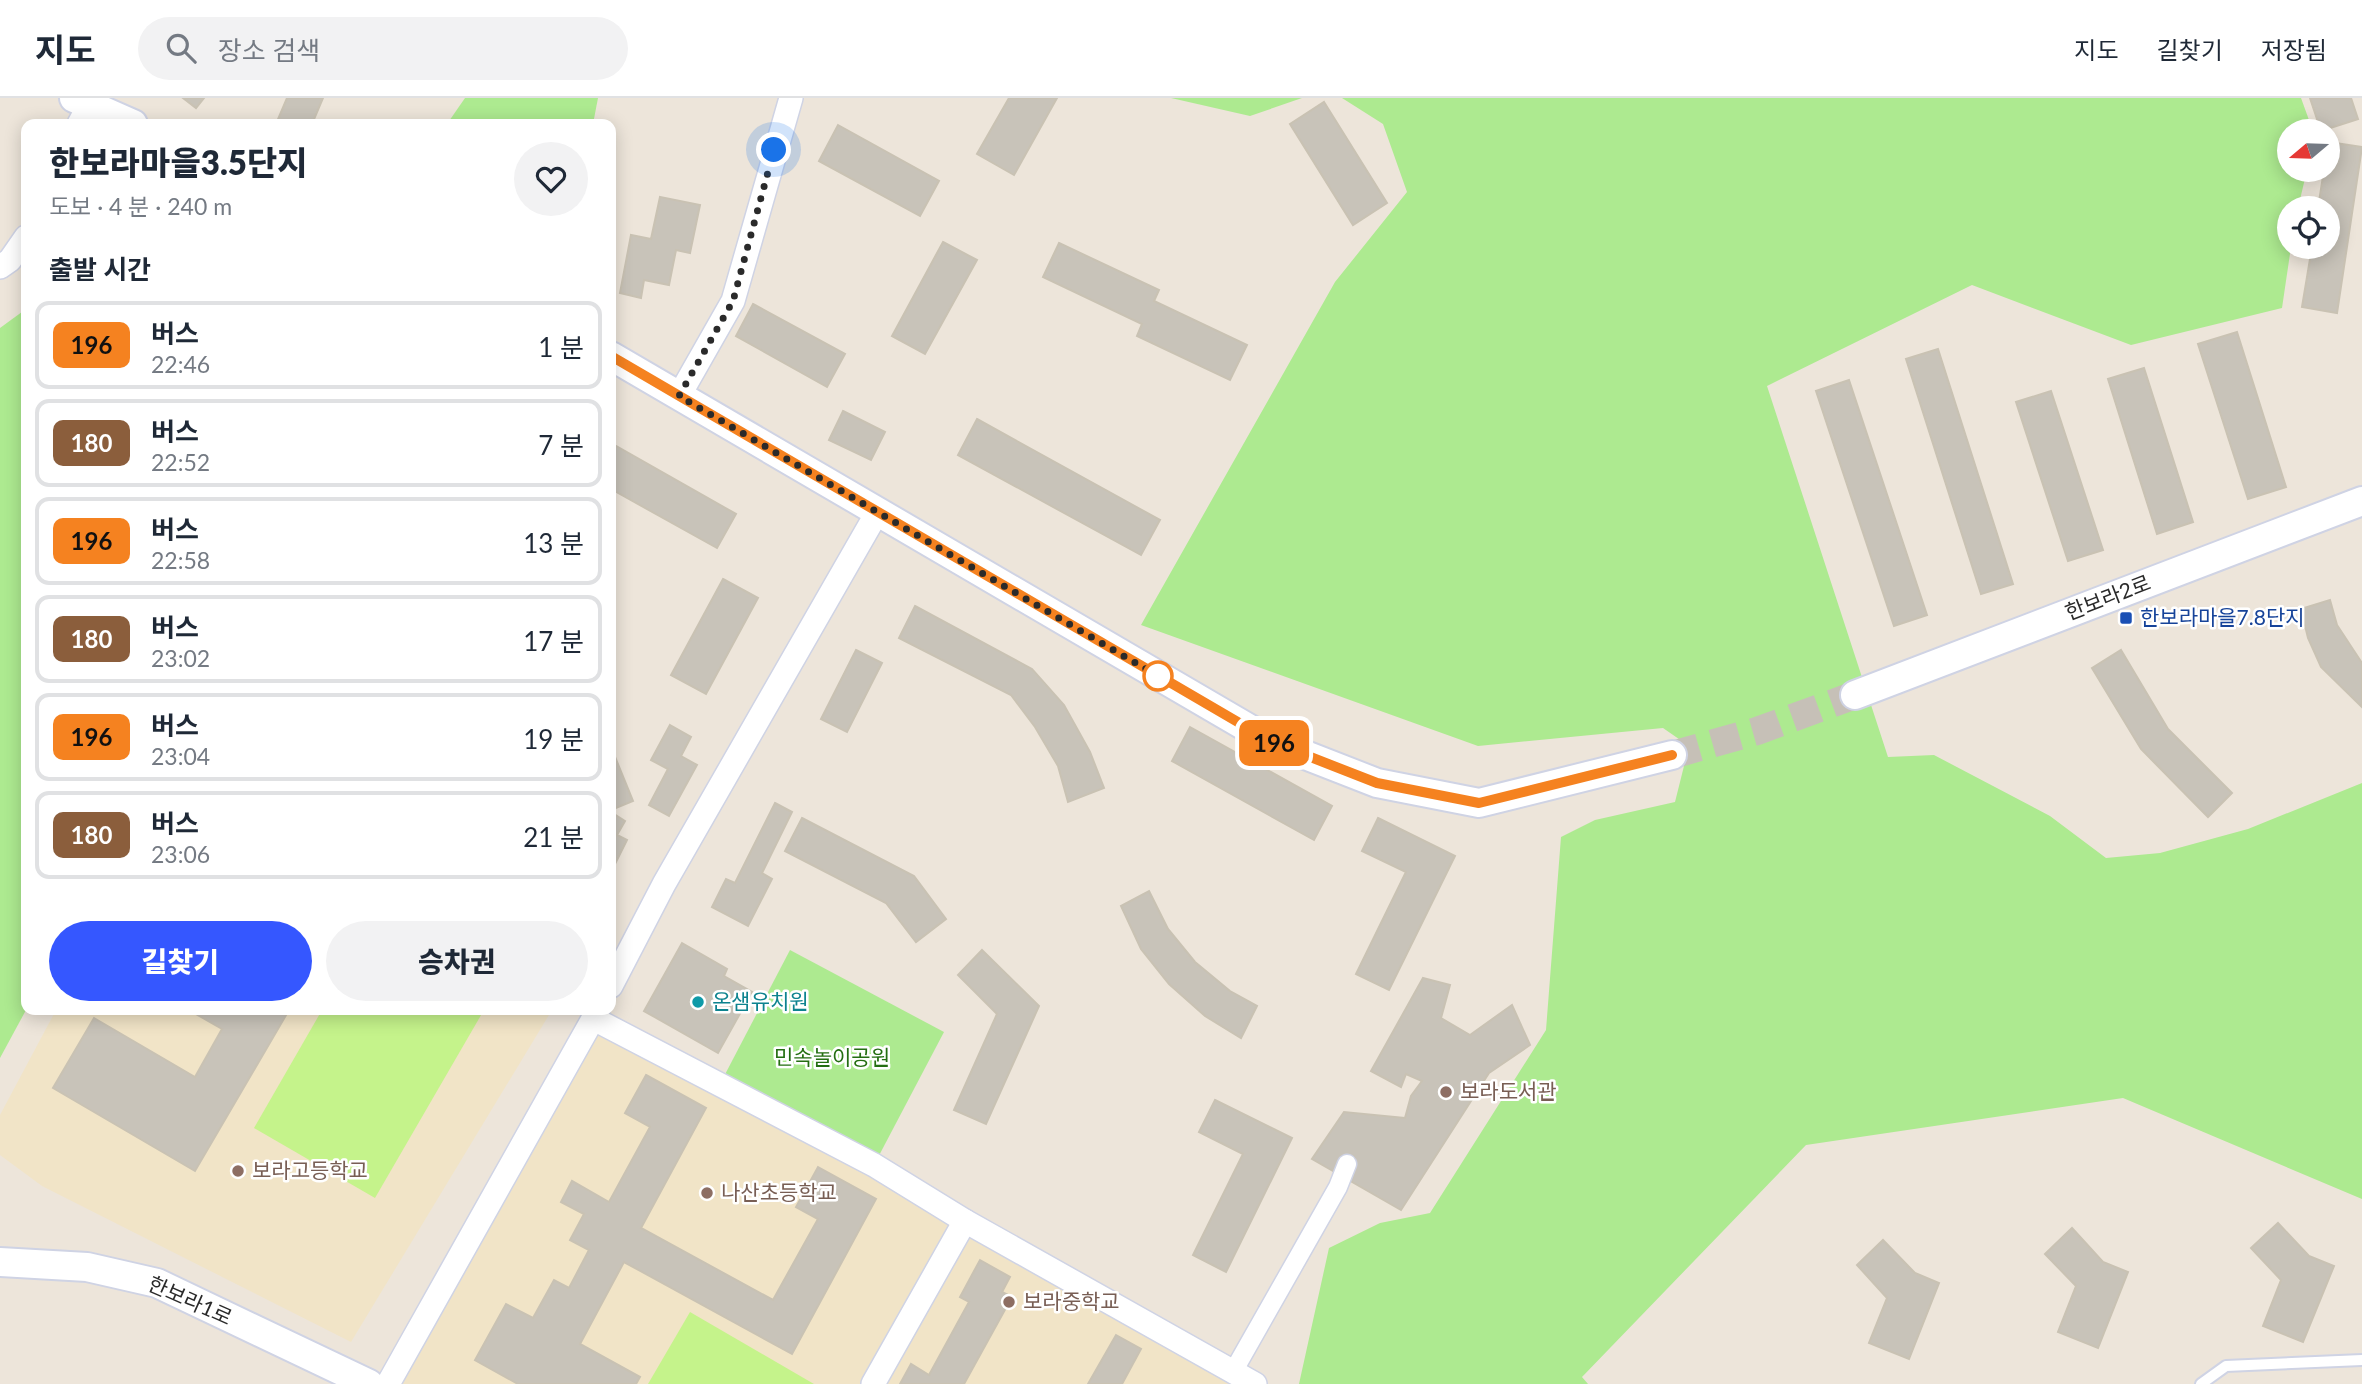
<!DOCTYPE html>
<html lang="ko">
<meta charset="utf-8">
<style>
:root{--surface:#fff;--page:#f2f2f3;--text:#1f2937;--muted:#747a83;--line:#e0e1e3;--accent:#3557ff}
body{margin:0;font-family:Lato,"Noto Sans KR",sans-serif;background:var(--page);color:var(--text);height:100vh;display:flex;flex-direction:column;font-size:26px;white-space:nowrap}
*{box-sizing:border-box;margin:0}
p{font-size:23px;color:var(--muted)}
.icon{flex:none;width:38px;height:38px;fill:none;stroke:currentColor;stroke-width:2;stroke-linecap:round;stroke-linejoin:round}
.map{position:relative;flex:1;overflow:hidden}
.panel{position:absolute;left:21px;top:21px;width:595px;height:896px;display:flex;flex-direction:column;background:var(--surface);border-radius:14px;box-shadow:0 4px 18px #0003}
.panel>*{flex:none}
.badge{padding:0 14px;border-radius:10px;font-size:24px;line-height:46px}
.needle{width:46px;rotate:251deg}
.controls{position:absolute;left:2277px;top:21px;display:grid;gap:14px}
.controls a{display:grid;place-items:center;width:63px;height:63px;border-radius:50%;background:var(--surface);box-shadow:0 4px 18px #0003;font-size:35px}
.you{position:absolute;width:35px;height:35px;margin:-18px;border:5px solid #fff;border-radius:50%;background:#1a73e8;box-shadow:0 0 0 10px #1a73e833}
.map>.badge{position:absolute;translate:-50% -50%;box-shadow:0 0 0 4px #fff}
h2{padding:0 28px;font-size:26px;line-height:63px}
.round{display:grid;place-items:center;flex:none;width:74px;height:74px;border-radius:37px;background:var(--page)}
.summary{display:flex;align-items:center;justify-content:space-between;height:119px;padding:0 28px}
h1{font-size:33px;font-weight:800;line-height:52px}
.cta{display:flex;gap:14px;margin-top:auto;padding:14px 28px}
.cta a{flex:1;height:80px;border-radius:42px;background:var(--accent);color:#fff;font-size:28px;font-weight:800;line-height:80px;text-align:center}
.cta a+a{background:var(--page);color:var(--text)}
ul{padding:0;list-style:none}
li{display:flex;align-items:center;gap:21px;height:88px;margin:0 14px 10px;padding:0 14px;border:4px solid var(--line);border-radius:14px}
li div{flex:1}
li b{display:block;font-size:26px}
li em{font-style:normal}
li .badge{min-width:77px;font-weight:700;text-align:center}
header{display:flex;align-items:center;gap:42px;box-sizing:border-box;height:98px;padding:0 35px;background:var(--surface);border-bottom:2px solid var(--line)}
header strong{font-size:33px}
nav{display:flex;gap:38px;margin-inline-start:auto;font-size:24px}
.search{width:490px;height:63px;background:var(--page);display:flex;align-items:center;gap:18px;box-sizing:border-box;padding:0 24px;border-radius:38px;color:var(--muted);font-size:26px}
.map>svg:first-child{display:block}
.education{fill:#f1e4c7}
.green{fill:#adea90}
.pitch{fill:#c5f38b}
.building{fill:#c8c3b9;stroke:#c9c2b3;stroke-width:2}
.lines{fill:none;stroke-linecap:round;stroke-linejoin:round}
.tertiary-tunnel{stroke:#c6c0b7;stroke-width:28;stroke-dasharray:28 14;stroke-linecap:butt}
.service-casing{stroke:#cfd3e4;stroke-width:14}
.pedestrian-casing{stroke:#cfd3e4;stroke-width:21}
.minor-casing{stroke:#cfd3e4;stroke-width:26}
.tertiary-casing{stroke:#cfd3e4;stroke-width:32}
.service{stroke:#fff;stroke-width:10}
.pedestrian{stroke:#fff;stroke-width:18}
.minor{stroke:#fff;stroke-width:23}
.tertiary{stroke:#fff;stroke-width:28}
.line-casing{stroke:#fff;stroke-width:16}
.line{stroke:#f58220;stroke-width:10}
.walk{stroke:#2a2a2a;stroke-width:7;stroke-dasharray:0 12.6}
.transit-dot{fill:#1a4fb4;stroke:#fff;stroke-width:2.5}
.stop-dot{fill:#fff;stroke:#f58220;stroke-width:3.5}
.culture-dot{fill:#0f9aa8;stroke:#fff;stroke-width:2.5}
.education-dot{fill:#8d6e63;stroke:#fff;stroke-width:2.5}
.labels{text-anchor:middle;stroke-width:5;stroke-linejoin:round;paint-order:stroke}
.street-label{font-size:21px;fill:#2a2a2a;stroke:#fff}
.transit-label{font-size:21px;fill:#164399;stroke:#fff;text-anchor:start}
.culture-label{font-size:21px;fill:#0d838f;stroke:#fff;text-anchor:start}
.park-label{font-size:21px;fill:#246e12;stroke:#fff}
.education-label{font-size:21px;fill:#785e54;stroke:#fff;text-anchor:start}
</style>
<header>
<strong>지도</strong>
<div class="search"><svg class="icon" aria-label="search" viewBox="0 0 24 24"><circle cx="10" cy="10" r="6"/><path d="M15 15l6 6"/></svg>장소 검색</div>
<nav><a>지도</a><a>길찾기</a><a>저장됨</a></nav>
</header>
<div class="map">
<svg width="2362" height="1286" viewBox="0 0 2362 1286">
<rect width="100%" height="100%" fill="#ede5da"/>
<g class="education">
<path d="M 56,912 L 552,912 L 351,1244 L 42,1088 L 0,1057 L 0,1017 Z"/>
<path d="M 594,921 L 720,986 L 1232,1286 L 388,1286 Z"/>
</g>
<g class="green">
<path d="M 465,0 L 598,0 L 593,26 L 447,26 Z"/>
<path d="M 1171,0 L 1302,0 L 1250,18 Z"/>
<path d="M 1342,0 L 2301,0 L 2313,33 L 2289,33 L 2289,72 L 2307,72 L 2298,110 L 2289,110 L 2291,149 L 2282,210 L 2131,247 L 1972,187 L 1767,288 L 1888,659 L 1934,657 L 2050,718 L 2106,760 L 2160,755 L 2248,731 L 2362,685 L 2362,1101 L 2123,1000 L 1806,1047 L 1582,1279 L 1588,1286 L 1299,1286 L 1329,1150 L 1380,1125 L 1430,1115 L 1546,932 L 1561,739 L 1595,722 L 1675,704 L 1689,648 L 1663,630 L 1478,648 L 1141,527 L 1335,184 L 1407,94 L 1383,26 Z"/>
<path d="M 26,211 L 26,912 L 0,960 L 0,230 Z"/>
<path d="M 790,852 L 944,934 L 874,1067 L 720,986 Z"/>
</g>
<g class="pitch">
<path d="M 322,912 L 484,912 L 375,1100 L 254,1030 Z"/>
<path d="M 690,1214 L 814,1286 L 648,1286 Z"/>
</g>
<g class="building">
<path d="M 183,0 L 204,0 L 196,10 Z"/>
<path d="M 287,0 L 323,0 L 312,26 L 276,26 Z"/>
<path d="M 1009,0 L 1057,0 L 1014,77 L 977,56 Z"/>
<path d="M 2310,0 L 2351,0 L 2358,21 L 2321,33 Z"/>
<path d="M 1324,4 L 1387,105 L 1353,127 L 1290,26 Z"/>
<path d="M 838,27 L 939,83 L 920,118 L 819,63 Z"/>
<path d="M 2329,44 L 2362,49 L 2337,215 L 2302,209 L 2312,149 L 2328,149 L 2328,110 L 2318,110 L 2324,72 L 2328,72 Z"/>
<path d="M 660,99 L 700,107 L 690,155 L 676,152 L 669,187 L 644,182 L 641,200 L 620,195 L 631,137 L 651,141 Z"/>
<path d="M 943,144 L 977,162 L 925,256 L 892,238 Z"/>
<path d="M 1059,145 L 1159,192 L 1154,203 L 1247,247 L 1230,282 L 1137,238 L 1142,226 L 1043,179 Z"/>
<path d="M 753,206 L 845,256 L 827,289 L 736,238 Z"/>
<path d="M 2237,234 L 2286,389 L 2248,401 L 2198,246 Z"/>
<path d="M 1938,251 L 2013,486 L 1981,496 L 1906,261 Z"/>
<path d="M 2144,270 L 2193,424 L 2157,436 L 2108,281 Z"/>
<path d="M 1849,282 L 1927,517 L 1894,528 L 1816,293 Z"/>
<path d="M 2051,293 L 2103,452 L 2068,463 L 2016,304 Z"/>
<path d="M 843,313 L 885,334 L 871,362 L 829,342 Z"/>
<path d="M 977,321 L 1160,422 L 1141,457 L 958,357 Z"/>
<path d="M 611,345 L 736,416 L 717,450 L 611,391 Z"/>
<path d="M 723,481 L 758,500 L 706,596 L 671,577 Z"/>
<path d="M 2330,502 L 2337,527 L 2362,565 L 2362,609 L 2321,569 L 2308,540 L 2301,511 Z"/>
<path d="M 915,508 L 1032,571 L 1064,607 L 1090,654 L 1104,690 L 1068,704 L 1058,668 L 1035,629 L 1011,597 L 899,540 Z"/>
<path d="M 856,552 L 882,565 L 847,634 L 821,621 Z"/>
<path d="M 2121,552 L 2168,631 L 2232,695 L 2208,719 L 2141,651 L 2092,570 Z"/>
<path d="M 670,627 L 691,639 L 681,658 L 697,667 L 669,718 L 649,707 L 668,671 L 651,662 Z"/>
<path d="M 1190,629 L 1332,708 L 1314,742 L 1172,663 Z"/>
<path d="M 611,649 L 633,703 L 611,712 Z"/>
<path d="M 775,705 L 792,714 L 762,775 L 772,781 L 748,828 L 712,809 L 726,781 L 735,785 Z"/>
<path d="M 611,714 L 625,723 L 617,737 L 627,742 L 611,774 Z"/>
<path d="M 802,720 L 914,778 L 946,821 L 916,844 L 886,805 L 785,753 Z"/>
<path d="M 1378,720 L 1455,758 L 1389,892 L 1356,876 L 1406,774 L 1362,753 Z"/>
<path d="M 1149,793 L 1168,831 L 1195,864 L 1230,893 L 1257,908 L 1241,940 L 1205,918 L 1169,886 L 1141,851 L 1121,808 Z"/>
<path d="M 682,845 L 727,871 L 724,878 L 752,894 L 718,955 L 644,913 Z"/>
<path d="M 982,852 L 1039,908 L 986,1026 L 954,1012 L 997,916 L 958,877 Z"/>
<path d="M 1423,880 L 1450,887 L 1441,920 L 1470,937 L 1512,907 L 1530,947 L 1489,975 L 1401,1112 L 1312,1061 L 1344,1014 L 1405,1020 L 1411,998 L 1422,983 L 1406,976 L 1401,989 L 1371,973 Z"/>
<path d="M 189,912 L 289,912 L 195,1073 L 53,990 L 94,920 L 195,979 L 222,931 Z"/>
<path d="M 646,977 L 706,1010 L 641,1130 L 773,1202 L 818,1121 L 796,1109 L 818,1069 L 876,1101 L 792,1256 L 624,1164 L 580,1246 L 640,1279 L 636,1286 L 518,1286 L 475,1262 L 506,1206 L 533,1220 L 554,1182 L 569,1190 L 589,1152 L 570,1142 L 584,1116 L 561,1104 L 572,1083 L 609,1104 L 650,1029 L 625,1015 Z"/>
<path d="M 1215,1002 L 1292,1040 L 1226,1174 L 1193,1157 L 1243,1056 L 1199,1034 Z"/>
<path d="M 2278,1125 L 2309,1158 L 2334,1168 L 2303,1244 L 2263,1228 L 2281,1182 L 2251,1150 Z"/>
<path d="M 2072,1130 L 2103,1164 L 2128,1174 L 2098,1250 L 2058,1234 L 2076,1188 L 2045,1156 Z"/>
<path d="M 1883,1142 L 1915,1175 L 1939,1185 L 1909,1261 L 1869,1245 L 1887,1200 L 1857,1167 Z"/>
<path d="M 980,1162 L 1010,1179 L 1002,1194 L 1012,1199 L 964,1286 L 900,1286 L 911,1266 L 929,1277 L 969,1204 L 960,1199 Z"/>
<path d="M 1116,1237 L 1141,1251 L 1122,1286 L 1088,1286 Z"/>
</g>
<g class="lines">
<path class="tertiary-tunnel" d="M 1672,657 L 1757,633 L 1855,597"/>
<defs>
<path id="service" d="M 2201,1286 L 2226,1268 L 2362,1262"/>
<path id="pedestrian" d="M 1233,1274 L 1338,1089 L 1347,1066"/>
<g id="minor">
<path d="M 79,26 L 93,0"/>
<path d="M 0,169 L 10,162 L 26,139"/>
<path d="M 679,298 L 733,203 L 791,0"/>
<path d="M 611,888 L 664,786 L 878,413"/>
<path d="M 594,921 L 874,1067 L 965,1123"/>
<path d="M 388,1286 L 598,912"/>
<path d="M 873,1286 L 965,1123 L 1255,1286"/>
</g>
<g id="tertiary">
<path d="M 74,0 L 133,26"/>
<path d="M 611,258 L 1272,644 L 1377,685 L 1479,705 L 1672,657"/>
<path d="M 1855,597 L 2362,403"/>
<path d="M 0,1164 L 87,1169 L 157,1185 L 369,1286"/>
</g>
</defs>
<use href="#service" class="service-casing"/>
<use href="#pedestrian" class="pedestrian-casing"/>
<use href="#minor" class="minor-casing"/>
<use href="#tertiary" class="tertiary-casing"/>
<use href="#service" class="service"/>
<use href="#pedestrian" class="pedestrian"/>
<use href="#minor" class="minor"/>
<use href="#tertiary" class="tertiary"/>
</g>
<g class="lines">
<defs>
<path id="line" d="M 611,258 L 1272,644 L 1377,685 L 1479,705 L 1672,657"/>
</defs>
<use href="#line" class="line-casing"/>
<use href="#line" class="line"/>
<path class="walk" d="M 774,52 L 733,203 L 679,298 L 1158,578"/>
</g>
<rect class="transit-dot" x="2119" y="513" width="14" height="14" rx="3.5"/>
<circle class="stop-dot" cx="1158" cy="578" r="14"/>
<circle class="culture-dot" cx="698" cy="904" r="7"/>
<g class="education-dot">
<circle cx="1446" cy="994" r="7"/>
<circle cx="238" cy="1073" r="7"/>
<circle cx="707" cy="1095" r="7"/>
<circle cx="1009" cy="1204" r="7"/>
</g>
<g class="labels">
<g class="street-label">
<text transform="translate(2108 500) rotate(-21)" y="7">한보라2로</text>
<text transform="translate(190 1203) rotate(24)" y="7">한보라1로</text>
</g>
<g class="transit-label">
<text x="2140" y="527">한보라마을7.8단지</text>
</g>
<g class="culture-label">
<text x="712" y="911">온샘유치원</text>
</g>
<g class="park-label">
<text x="832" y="967">민속놀이공원</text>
</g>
<g class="education-label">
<text x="1460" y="1001">보라도서관</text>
<text x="252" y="1080">보라고등학교</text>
<text x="721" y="1102">나산초등학교</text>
<text x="1023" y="1211">보라중학교</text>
</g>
</g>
</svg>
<div class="controls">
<a><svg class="needle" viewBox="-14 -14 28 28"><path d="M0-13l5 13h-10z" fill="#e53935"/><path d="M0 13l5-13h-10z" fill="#747a83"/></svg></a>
<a><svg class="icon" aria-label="locate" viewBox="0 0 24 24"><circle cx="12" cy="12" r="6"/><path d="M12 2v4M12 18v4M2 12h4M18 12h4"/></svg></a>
</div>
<div class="you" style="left:774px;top:52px"></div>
<b class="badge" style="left:1274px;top:645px;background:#f58220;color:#111">196</b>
<section class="panel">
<div class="summary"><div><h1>한보라마을3.5단지</h1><p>도보 · 4 분 · 240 m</p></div><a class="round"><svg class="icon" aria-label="heart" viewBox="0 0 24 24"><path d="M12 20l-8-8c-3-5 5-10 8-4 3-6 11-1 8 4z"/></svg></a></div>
<h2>출발 시간</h2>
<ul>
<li><span class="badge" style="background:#f58220;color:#111">196</span><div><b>버스</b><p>22:46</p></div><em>1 분</em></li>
<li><span class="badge" style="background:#8b5e3c;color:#fff">180</span><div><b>버스</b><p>22:52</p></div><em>7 분</em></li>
<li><span class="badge" style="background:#f58220;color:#111">196</span><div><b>버스</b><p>22:58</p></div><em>13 분</em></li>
<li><span class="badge" style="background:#8b5e3c;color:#fff">180</span><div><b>버스</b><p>23:02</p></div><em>17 분</em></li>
<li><span class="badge" style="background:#f58220;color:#111">196</span><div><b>버스</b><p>23:04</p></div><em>19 분</em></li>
<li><span class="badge" style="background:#8b5e3c;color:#fff">180</span><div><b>버스</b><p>23:06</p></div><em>21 분</em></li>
</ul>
<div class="cta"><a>길찾기</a><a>승차권</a></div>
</section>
</div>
